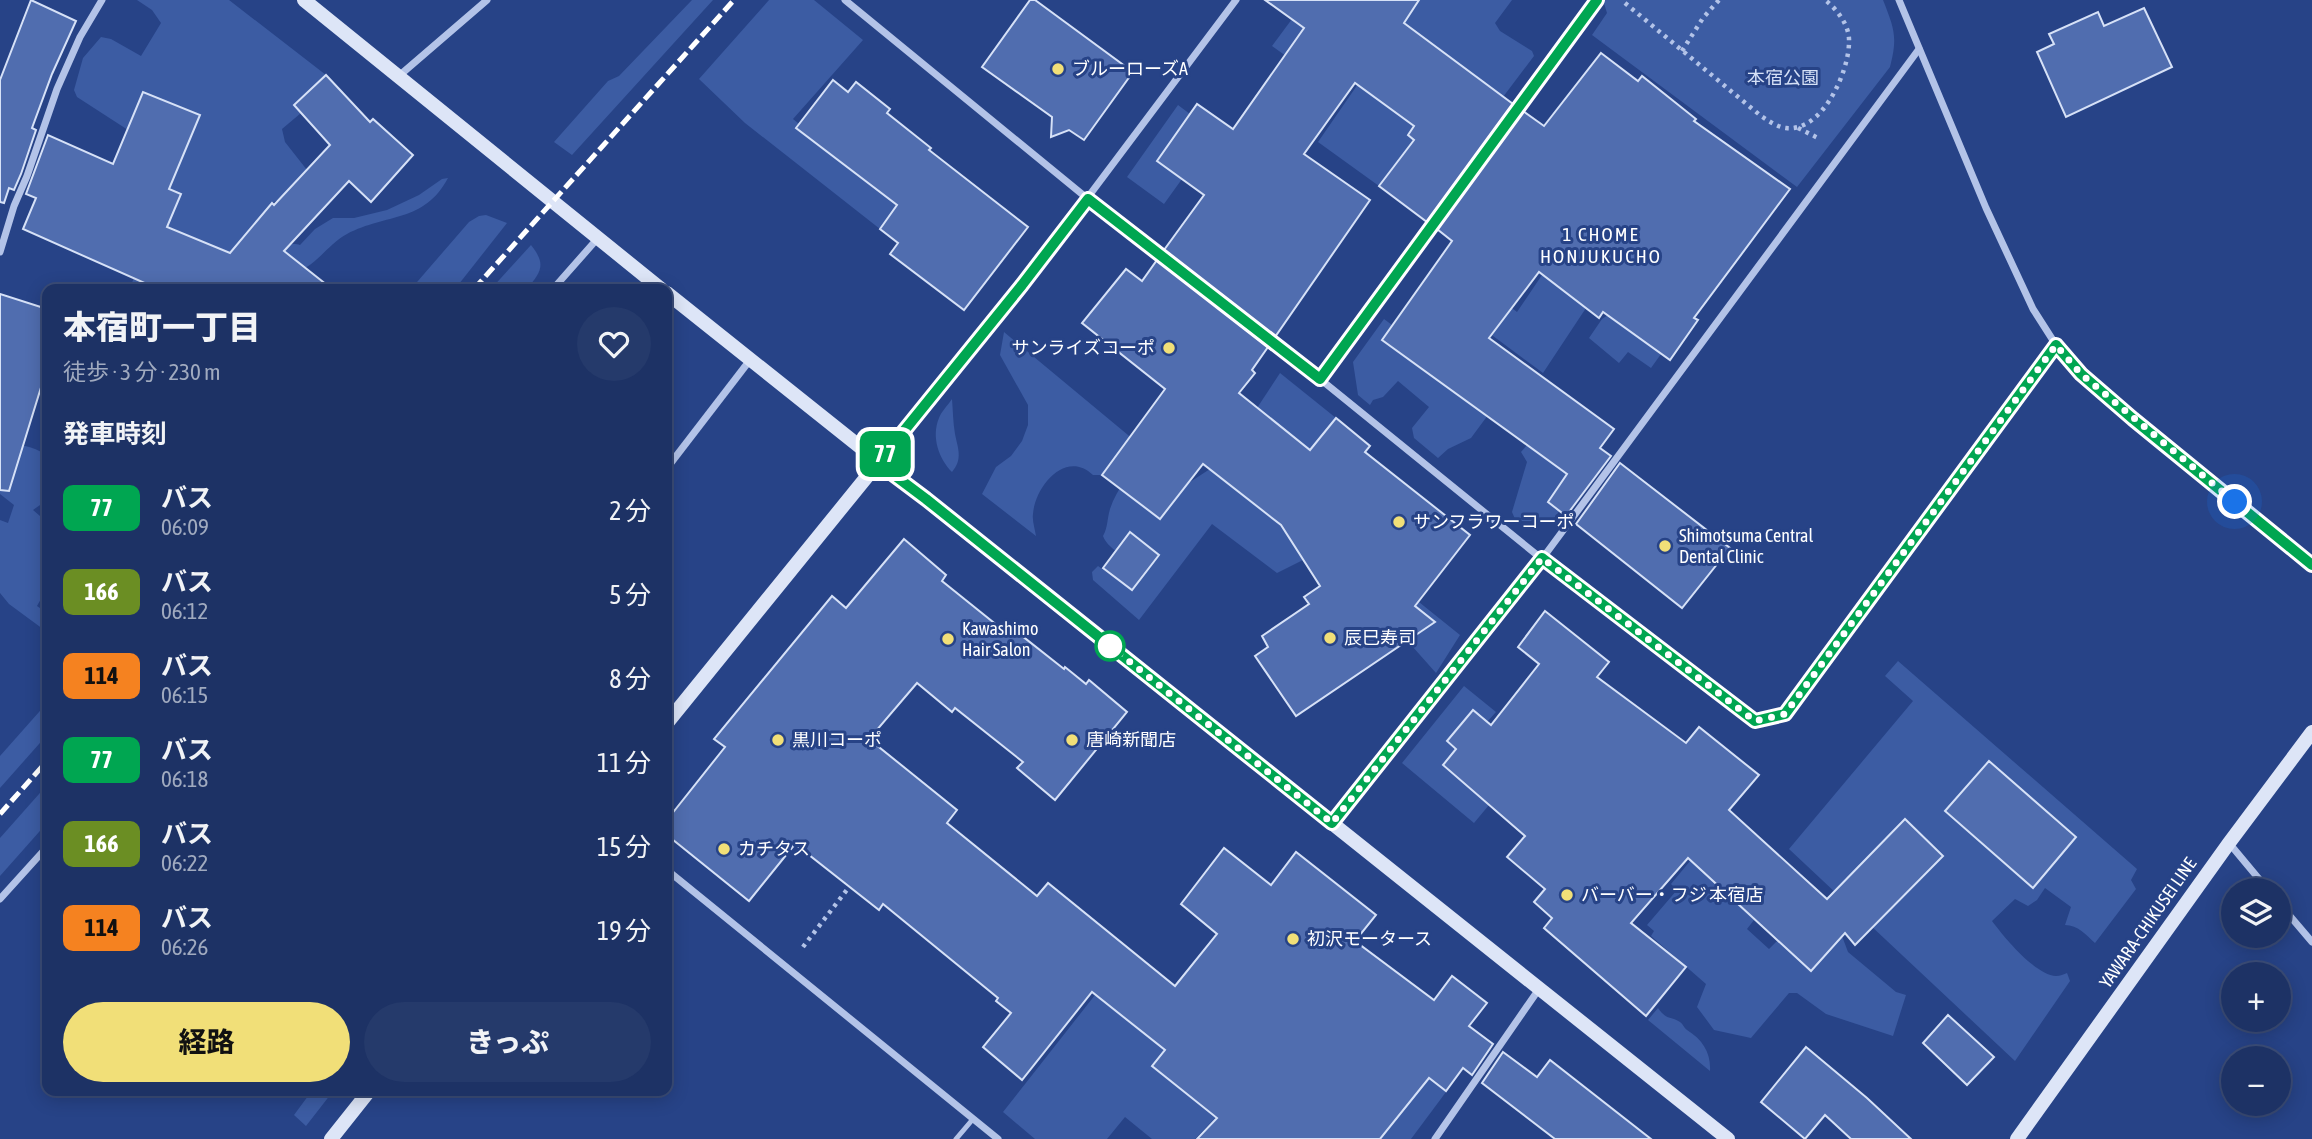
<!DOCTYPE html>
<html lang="ja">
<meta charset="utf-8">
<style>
:root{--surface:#1d3265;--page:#253a6b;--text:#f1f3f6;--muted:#a0aabf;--line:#3b4d79;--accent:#f1df78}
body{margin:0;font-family:"Asap Condensed","Noto Sans JP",sans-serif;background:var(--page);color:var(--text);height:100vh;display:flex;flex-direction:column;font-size:26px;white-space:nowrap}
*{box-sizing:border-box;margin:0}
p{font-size:23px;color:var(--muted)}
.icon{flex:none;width:38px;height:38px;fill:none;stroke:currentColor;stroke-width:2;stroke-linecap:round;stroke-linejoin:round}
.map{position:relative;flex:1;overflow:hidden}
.drawer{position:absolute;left:42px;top:284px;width:630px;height:812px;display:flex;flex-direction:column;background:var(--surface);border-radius:14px;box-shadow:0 4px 18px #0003,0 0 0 2px var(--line)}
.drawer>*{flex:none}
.badge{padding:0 14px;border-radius:10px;font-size:24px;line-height:46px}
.fabs{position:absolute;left:2221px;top:878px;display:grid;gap:14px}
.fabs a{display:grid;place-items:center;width:70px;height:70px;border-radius:50%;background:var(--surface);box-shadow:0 4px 18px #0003,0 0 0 2px var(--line);font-size:35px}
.you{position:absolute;width:35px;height:35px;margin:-18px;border:5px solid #fff;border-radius:50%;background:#1a73e8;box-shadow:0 0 0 10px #1a73e833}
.map>.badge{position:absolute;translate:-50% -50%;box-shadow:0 0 0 4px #fff}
h2{padding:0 21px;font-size:26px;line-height:63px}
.round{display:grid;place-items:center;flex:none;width:74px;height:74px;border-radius:37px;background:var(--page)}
.head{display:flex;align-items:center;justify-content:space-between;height:119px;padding:0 21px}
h1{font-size:33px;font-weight:800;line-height:52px}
.cta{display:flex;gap:14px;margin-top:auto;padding:14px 21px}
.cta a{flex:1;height:80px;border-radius:42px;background:var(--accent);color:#111;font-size:28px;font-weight:800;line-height:80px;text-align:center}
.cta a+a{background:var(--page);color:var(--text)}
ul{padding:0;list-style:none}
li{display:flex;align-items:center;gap:21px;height:84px;padding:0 21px}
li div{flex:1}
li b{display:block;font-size:26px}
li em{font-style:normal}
li .badge{min-width:77px;font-weight:700;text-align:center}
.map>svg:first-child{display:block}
.green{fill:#3c5ca3}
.building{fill:#506daf;stroke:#d6e1f7;stroke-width:2}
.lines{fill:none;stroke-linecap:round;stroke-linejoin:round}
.path{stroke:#b3c3e8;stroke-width:4.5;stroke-dasharray:3.5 5;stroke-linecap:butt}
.lane{stroke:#b3c3e8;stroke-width:5}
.street{stroke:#b3c3e8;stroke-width:7}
.secondary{stroke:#dde5f7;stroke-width:14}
.rail{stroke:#fff;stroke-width:5;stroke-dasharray:12 5;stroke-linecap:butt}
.line-casing{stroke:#fff;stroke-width:16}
.line{stroke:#00a651;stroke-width:10}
.walk{stroke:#fff;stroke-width:7;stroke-dasharray:0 12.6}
.poi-dot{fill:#f1df78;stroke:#274387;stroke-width:2.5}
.stop-dot{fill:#fff;stroke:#00a651;stroke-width:3.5}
.labels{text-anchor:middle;stroke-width:6;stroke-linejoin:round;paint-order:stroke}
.poi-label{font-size:18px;fill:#fff;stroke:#274387;text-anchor:start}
.park-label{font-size:18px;fill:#d6e1f7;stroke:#274387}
.street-label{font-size:18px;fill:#fff;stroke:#274387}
.neighbourhood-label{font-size:19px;letter-spacing:2px;fill:#fff;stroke:#274387}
</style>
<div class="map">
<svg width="2312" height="1139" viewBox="0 0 2312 1139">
<rect width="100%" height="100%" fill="#274387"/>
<g class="green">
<path d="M 137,0 L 229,0 L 326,75 L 295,105 L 301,113 L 282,129 L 285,142 L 307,170 C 298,180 283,199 272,203 L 200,289 L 130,289 L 134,277 L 181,194 L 152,182 L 128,130 L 77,97 L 74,90 L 83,58 L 101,37 L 111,39 L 141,56 L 161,23 L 152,10 Z"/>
<path d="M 692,0 L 713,0 L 572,155 L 554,142 L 608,81 L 619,76 Z"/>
<path d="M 769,0 L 814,0 L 863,40 L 793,119 L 909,214 L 896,207 L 880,229 L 745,123 L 699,79 Z"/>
<path d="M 1419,0 L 1512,0 L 1495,23 L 1500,31 L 1532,51 L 1534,56 L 1503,97 L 1403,23 Z"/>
<path d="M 1603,0 L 1883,0 C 1894,28 1898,37 1890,67 L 1797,187 L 1592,35 L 1607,13 Z"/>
<path d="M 1292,19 L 1362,69 L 1343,97 L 1272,46 Z"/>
<path d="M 1358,84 L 1414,126 L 1408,135 L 1452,167 L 1397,162 L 1379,186 L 1318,142 Z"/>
<path d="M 1178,105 L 1190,114 L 1157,161 L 1182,179 L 1164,204 L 1127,177 Z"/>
<path d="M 448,178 C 424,223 387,213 347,234 C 330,243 321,259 305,268 L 267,246 C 278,247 292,242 300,245 L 315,229 L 333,218 L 354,218 L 387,210 L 419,195 L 442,179 Z"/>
<path d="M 486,215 L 507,223 L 455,289 L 411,289 L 469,222 L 479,216 Z"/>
<path d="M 531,245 C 546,264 542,271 527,289 L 491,289 Z"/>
<path d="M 1462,270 L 1517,312 L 1542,275 L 1586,308 L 1543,373 L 1442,298 Z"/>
<path d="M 1608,315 L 1661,354 L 1651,368 L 1628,352 L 1619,363 L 1589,338 L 1602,319 Z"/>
<path d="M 1384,319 L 1392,325 L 1382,340 L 1488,415 L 1471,438 L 1448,449 L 1438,458 L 1414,438 L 1412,428 L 1429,407 L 1398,381 L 1383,397 L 1373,400 L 1370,405 L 1358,395 L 1353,362 Z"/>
<path d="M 1004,332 L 1187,484 L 1210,469 L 1288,530 L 1303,560 L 1277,573 L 1212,524 L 1139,620 L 1093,580 L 1092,572 L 1098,566 L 1132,590 L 1143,576 C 1135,560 1108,551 1103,536 C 1108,527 1107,519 1110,509 C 1117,488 1132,471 1145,453 L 1128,440 L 1102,475 L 1093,475 C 1066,449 1035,486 1033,514 C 1032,521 1035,529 1036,536 L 982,494 L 996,467 L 1011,456 L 1022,441 L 1028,425 L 1028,405 L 1000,355 Z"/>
<path d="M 1280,373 L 1336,418 L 1310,450 L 1257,408 Z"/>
<path d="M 952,399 C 953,411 953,423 955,434 C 958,449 963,459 952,472 C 939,459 931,437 939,418 C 941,412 948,405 952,399 Z"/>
<path d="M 0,443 C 17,443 32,446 47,455 L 47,500 L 33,510 L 47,522 L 47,588 L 37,606 L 47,613 L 47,632 L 9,604 L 0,593 L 0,520 L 8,523 L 14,505 L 0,494 Z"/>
<path d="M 1527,445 L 1580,483 L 1555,517 L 1548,521 L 1519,521 L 1515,519 L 1512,512 L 1527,462 L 1521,452 Z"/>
<path d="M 1363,557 L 1460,635 L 1436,673 L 1412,646 L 1404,642 Z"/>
<path d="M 1898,661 L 2137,869 L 2131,880 L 2136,889 L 2095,943 C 2086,935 2078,925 2065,925 L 2071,907 L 2045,888 L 2037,900 L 2028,906 L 2015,899 L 1992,921 C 2004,937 2035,975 2056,976 C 2060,976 2064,974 2067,973 L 2070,981 L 2015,1061 L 1789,849 L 1913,701 L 1885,676 Z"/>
<path d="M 1464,686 L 1496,712 L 1487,722 L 1473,710 L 1456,749 L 1443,765 L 1489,805 L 1474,823 L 1402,763 Z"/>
<path d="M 47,703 L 47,735 L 0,788 L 0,756 Z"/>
<path d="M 47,785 L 47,823 L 0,876 L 0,838 Z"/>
<path d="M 1695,855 L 1709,867 L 1707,875 L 1754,920 L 1747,929 L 1769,949 L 1778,940 L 1811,971 L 1842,936 L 1848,952 L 1896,992 L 1906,995 L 1893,1036 L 1826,1014 L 1797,993 L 1789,993 L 1751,1038 L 1714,1030 L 1697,1007 L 1706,984 L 1651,936 L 1654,931 L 1647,925 L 1677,890 L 1671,884 Z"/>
<path d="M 1095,995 L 1165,1050 L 1152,1067 L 1216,1117 L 1195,1139 L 1152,1139 L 1125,1117 L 1107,1139 L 1035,1139 L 1003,1112 Z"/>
<path d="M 1658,1008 C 1667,1021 1671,1016 1680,1022 C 1683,1024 1684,1028 1687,1030 C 1703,1040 1711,1053 1710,1071 L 1648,1020 Z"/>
<path d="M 1396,1055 L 1446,1092 L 1411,1139 L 1376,1139 Z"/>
<path d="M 310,1090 L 334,1090 L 306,1126 L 294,1115 L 311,1092 Z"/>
</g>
<g class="building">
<path d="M 31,0 L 76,21 L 52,74 L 32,128 L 36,130 L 21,174 L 14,190 L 9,188 L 4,203 L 0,202 L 0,80 Z"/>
<path d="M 1030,0 L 1035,0 L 1133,72 L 1084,140 L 1069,130 L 1051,137 L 1052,117 L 982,67 Z"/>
<path d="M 1265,0 L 1419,0 L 1404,23 L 1513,104 L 1427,222 L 1379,186 L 1414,140 L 1408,135 L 1414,126 L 1355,83 L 1304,154 L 1370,200 L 1275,337 L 1164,250 L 1204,195 L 1157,161 L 1197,104 L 1233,129 L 1304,28 Z"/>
<path d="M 2144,8 L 2172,67 L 2066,117 L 2037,52 L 2054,44 L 2049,34 L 2098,12 L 2104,26 Z"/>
<path d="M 1601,53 L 1638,81 L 1642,76 L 1696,119 L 1694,121 L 1790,189 L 1694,318 L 1698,320 L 1670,360 L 1603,312 L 1599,318 L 1539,272 L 1489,338 L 1614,429 L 1600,448 L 1611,456 L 1566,516 L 1548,502 L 1567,474 L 1382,340 L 1452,241 L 1437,229 L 1523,111 L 1544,126 Z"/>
<path d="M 326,75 L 370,122 L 373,119 L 413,155 L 371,202 L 349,181 L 284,251 L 332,289 L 158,289 L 23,229 L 36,198 L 26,194 L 48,135 L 113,164 L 143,92 L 200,115 L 169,189 L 181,194 L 167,227 L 230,253 L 272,203 L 274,205 L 330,145 L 294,105 Z"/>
<path d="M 833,80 L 848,92 L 856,82 L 890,109 L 887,113 L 931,148 L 929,150 L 1028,227 L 964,310 L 890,254 L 898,243 L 880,229 L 897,205 L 796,128 Z"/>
<path d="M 1157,260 L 1268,347 L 1252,370 L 1255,373 L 1239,393 L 1310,450 L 1336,418 L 1370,446 L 1365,452 L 1470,535 L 1415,606 L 1435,622 L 1296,716 L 1255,656 L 1268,647 L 1262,636 L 1309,604 L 1304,597 L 1320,586 L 1281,525 L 1203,464 L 1160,519 L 1102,475 L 1165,389 L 1082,323 L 1126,269 L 1142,281 Z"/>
<path d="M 0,294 L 47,309 L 47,368 L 9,491 L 0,490 Z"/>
<path d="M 1620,463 L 1730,548 L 1682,608 L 1576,524 Z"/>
<path d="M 1130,532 L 1159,555 L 1132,590 L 1103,568 Z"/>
<path d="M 904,539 L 946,575 L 942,581 L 1003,630 L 1007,624 L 1064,669 L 1065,667 L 1086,684 L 1089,680 L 1127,712 L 1055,800 L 1017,768 L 1023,762 L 955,708 L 952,712 L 917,683 L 869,739 L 957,810 L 947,823 L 1037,896 L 1048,883 L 1175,986 L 1217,934 L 1181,904 L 1224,848 L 1271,885 L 1296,852 L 1376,915 L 1355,941 L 1434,1000 L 1452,976 L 1487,1003 L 1469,1026 L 1493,1044 L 1472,1075 L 1463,1068 L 1446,1091 L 1429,1078 L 1380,1139 L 1197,1139 L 1217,1118 L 1152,1066 L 1165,1050 L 1092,992 L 1022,1080 L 983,1047 L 1011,1013 L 996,1001 L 998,998 L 883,904 L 879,910 L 795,844 L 749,901 L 667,835 L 667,820 L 725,747 L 714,739 L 832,596 L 846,608 Z"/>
<path d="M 1545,611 L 1609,662 L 1597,677 L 1686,743 L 1699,727 L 1759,775 L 1729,810 L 1827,899 L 1905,819 L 1943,856 L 1855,945 L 1845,933 L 1811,971 L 1688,858 L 1631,923 L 1686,967 L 1646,1016 L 1544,928 L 1552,918 L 1534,902 L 1545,889 L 1507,857 L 1525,836 L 1443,765 L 1456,749 L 1447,741 L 1473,710 L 1491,725 L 1539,664 L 1518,647 Z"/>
<path d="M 1989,761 L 2076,837 L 2033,888 L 1945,811 Z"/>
<path d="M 1948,1015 L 1994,1057 L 1967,1085 L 1923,1043 Z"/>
<path d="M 1806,1047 L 1867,1098 L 1911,1139 L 1851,1139 L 1825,1115 L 1805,1139 L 1761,1102 Z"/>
<path d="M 1503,1052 L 1537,1077 L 1550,1060 L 1651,1139 L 1555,1139 L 1482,1083 Z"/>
</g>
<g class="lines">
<g class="path">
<path d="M 1625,3 L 1761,116 C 1769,121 1777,127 1786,128 C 1823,132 1849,71 1849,42 C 1850,26 1837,9 1825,0"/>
<path d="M 1682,51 L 1703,18 L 1719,0"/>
<path d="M 1798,128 L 1818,138"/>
<path d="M 803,947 L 849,887"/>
</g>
<path class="lane" d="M 956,1139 L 973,1119"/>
<g class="street">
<path d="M 845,0 L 1088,199 L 1320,379 L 1542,559 L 1755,721 L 1785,714 L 2056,345"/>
<path d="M 1899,0 L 1986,208 L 2033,309 L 2056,345 L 2081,374 L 2151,434 L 2312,565"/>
<path d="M 400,75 L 487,0"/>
<path d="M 0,252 L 14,206 L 27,176 L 57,89 L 80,37 L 102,0"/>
<path d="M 553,289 L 598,238"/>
<path d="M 1320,379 L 1597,0"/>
<path d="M 878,462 L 1022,285 L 1236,0"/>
<path d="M 667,468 L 750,360"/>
<path d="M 1332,823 L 1542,559 L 1919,49"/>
<path d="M 2229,843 L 2269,891"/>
<path d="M 667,870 L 998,1139"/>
<path d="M 0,899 L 47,847"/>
<path d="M 2278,902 L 2312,942"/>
<path d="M 1435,1139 L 1539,989"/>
</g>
<g class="secondary">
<path d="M 304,0 L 661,289"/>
<path d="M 667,293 L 1728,1139"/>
<path d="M 667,723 L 878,463"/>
<path d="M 331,1139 L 370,1090"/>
<path d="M 2017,1139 L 2229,843 L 2312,732"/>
</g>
<g class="rail">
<path d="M 474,289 L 734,0"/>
<path d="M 0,814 L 47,761"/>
</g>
</g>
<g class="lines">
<defs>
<path id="line" d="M 1597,0 L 1320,379 L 1088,199 L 1022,285 L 878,463 L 926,499 L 1332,823 L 1542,558 L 1755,721 L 1785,714 L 2056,345 L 2081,374 L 2133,419 L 2312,565"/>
</defs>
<use href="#line" class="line-casing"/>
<use href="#line" class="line"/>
<path class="walk" d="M 1110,646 L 1332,823 L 1542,558 L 1755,721 L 1785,714 L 2056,345 L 2081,374 L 2235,502"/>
</g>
<g class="poi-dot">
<circle cx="1058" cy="69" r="7"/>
<circle cx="1169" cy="348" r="7"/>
<circle cx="1399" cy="522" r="7"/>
<circle cx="1665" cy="546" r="7"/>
<circle cx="1330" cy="638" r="7"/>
<circle cx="948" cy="639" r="7"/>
<circle cx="778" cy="740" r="7"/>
<circle cx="1072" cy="740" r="7"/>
<circle cx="724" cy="849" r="7"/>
<circle cx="1567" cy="895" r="7"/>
<circle cx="1293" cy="939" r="7"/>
</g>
<circle class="stop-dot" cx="1110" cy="646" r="14"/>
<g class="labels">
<g class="poi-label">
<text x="1072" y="75">ブルーローズA</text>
<text x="1155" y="354" text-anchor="end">サンライズコーポ</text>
<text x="1413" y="528">サンフラワーコーポ</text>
<text x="1679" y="542">Shimotsuma Central<tspan x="1679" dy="21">Dental Clinic</tspan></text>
<text x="962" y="635">Kawashimo<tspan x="962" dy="21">Hair Salon</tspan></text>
<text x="1344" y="644">辰巳寿司</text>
<text x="792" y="746">黒川コーポ</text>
<text x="1086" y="746">唐崎新聞店</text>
<text x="738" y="855">カチタス</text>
<text x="1581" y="901">バーバー・フジ 本宿店</text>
<text x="1307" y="945">初沢モータース</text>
</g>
<g class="park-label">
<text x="1783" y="84">本宿公園</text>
</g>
<g class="street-label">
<text transform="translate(2148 923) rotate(-55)" y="6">YAWARA-CHIKUSEI LINE</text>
</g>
<g class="neighbourhood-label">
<text x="1601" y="241">1 CHOME<tspan x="1601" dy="22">HONJUKUCHO</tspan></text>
</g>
</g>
</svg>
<div class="fabs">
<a><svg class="icon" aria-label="layers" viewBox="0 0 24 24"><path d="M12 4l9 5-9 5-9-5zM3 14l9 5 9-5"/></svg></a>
<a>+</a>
<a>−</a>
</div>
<div class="you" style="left:2235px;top:502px"></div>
<b class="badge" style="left:885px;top:454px;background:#00a651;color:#fff">77</b>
<section class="drawer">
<div class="head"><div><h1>本宿町一丁目</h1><p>徒歩 · 3 分 · 230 m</p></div><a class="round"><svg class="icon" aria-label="heart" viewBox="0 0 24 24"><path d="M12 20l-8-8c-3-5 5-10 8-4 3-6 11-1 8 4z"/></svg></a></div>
<h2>発車時刻</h2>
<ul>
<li><span class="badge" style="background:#00a651;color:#fff">77</span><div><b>バス</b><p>06:09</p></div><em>2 分</em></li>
<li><span class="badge" style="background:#6b8e23;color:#fff">166</span><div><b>バス</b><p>06:12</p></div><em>5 分</em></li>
<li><span class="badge" style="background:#f58220;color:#111">114</span><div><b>バス</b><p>06:15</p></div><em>8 分</em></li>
<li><span class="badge" style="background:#00a651;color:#fff">77</span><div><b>バス</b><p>06:18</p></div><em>11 分</em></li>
<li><span class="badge" style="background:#6b8e23;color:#fff">166</span><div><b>バス</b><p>06:22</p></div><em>15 分</em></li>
<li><span class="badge" style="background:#f58220;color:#111">114</span><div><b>バス</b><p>06:26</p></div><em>19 分</em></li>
</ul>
<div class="cta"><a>経路</a><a>きっぷ</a></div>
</section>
</div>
